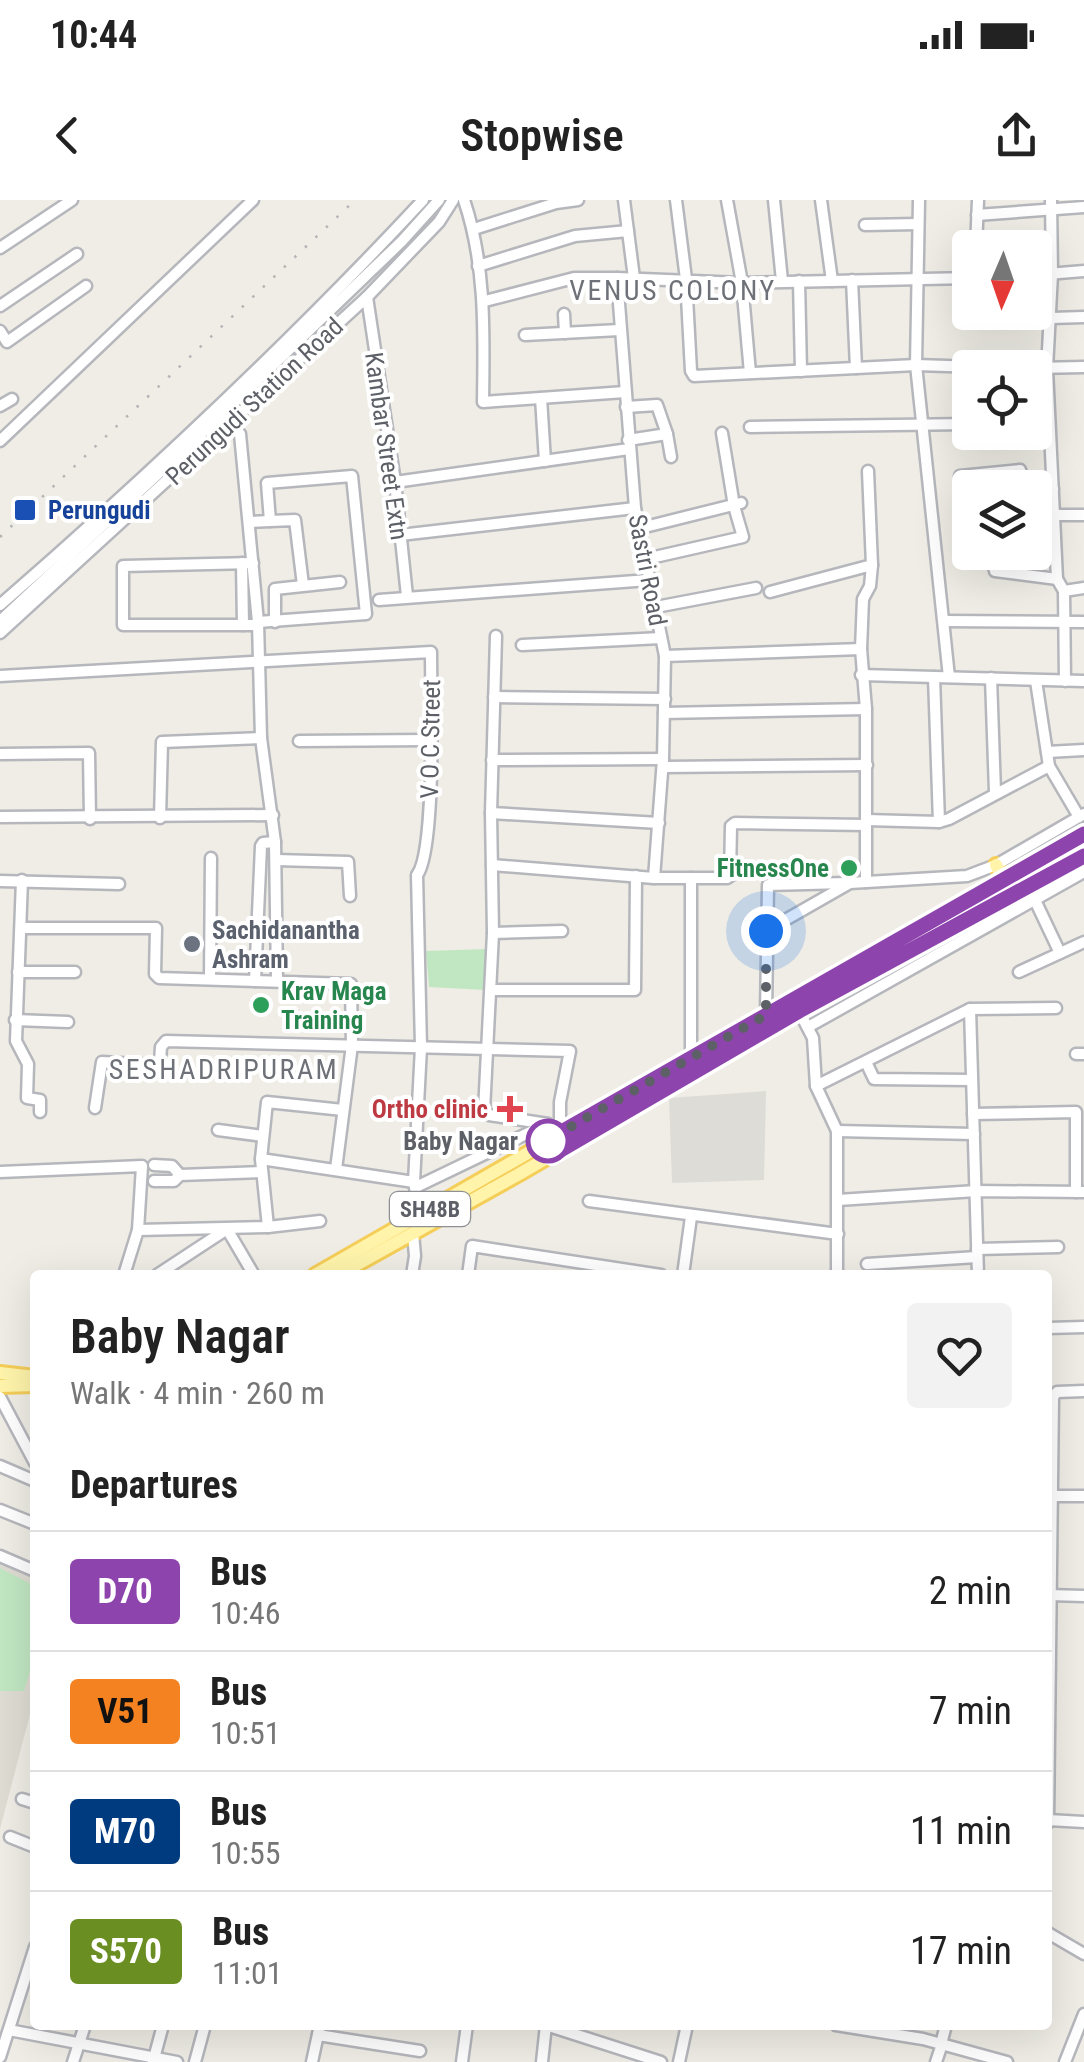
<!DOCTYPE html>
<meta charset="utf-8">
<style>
:root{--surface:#fff;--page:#f2f2f2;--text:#222;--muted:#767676;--line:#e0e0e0}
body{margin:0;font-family:"Roboto Condensed",sans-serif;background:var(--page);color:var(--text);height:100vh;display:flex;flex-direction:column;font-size:38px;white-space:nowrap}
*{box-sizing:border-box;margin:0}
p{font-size:32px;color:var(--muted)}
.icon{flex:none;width:55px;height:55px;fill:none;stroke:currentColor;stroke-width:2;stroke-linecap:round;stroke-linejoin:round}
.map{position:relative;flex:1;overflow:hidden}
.details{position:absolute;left:30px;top:1070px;width:1022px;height:760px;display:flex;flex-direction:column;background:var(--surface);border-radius:10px;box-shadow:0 10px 40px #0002}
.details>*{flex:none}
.badge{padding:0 20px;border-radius:8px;font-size:35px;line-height:65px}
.needle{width:65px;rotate:182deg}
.tools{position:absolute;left:952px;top:30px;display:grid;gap:20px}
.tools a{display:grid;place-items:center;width:100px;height:100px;border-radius:10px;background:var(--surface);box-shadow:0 10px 40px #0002;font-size:50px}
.you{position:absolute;width:50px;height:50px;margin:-25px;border:8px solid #fff;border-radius:50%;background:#1a73e8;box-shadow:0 0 0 15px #1a73e833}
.map>.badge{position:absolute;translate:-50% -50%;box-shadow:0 0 0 5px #fff}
h2{padding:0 40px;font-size:38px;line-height:90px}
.round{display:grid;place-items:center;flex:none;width:105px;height:105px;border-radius:10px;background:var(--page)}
.summary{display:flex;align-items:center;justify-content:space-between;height:170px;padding:0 40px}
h1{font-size:48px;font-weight:600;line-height:75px}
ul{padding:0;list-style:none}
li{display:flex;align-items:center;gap:30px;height:120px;padding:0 40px;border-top:2px solid var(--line)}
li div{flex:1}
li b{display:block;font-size:38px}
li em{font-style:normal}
li .badge{min-width:110px;font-weight:700;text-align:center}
.status{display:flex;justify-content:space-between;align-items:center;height:70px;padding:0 50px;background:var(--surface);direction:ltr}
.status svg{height:28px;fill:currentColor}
header{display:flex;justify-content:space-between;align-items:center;height:130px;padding:0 40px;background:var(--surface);font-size:45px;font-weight:600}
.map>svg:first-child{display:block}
.industrial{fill:#dedcd7}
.education{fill:#dfdcd3}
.green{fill:#c1e7c2}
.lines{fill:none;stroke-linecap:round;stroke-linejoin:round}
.minor-casing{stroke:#b5b7bc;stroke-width:15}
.major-casing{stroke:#f5ce59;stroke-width:18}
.minor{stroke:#fff;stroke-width:10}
.major{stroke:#fff4aa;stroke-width:12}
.rail{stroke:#b4b4b6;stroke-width:2.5;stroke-dasharray:2.5 12;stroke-linecap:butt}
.line-casing{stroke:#fff;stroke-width:22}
.line{stroke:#8e44ad;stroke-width:15}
.walk{stroke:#5d6066;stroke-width:10;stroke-dasharray:0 18}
.transit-dot{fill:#1a4fb4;stroke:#fff;stroke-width:4}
.leisure-dot{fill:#2e9e5b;stroke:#fff;stroke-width:4}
.worship-dot{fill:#6b7280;stroke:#fff;stroke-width:4}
.health-dot{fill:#e0444e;stroke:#fff;stroke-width:4}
.stop-dot{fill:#fff;stroke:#8e44ad;stroke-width:5}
.labels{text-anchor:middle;stroke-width:8;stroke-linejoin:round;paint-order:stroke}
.shield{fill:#fff;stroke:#8e9094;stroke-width:2.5}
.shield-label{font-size:22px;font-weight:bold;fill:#5d6066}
.street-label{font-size:25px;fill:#5d6066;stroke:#fff}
.transit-label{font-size:25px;font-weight:bold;fill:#164399;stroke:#fff;text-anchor:start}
.leisure-label{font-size:25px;font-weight:bold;fill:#27864d;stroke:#fff;text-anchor:end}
.worship-label{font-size:25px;font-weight:bold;fill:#5b616d;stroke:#fff;text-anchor:start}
.health-label{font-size:25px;font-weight:bold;fill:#be3a42;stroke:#fff;text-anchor:end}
.stop-label{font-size:25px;font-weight:bold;fill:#5d6066;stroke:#fff;text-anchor:end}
.neighbourhood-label{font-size:28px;letter-spacing:2.5px;fill:#6e7278;stroke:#fff}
</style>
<div class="status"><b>10:44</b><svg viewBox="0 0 49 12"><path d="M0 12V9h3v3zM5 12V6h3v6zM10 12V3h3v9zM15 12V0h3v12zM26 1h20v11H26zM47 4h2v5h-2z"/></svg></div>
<header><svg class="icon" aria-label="back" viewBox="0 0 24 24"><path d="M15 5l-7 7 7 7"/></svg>Stopwise<svg class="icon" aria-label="share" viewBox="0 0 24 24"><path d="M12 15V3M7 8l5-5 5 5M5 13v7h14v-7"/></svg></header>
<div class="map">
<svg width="1084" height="1862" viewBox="0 0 1084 1862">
<rect width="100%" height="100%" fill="#efede5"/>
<path class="industrial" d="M 766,891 L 764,980 L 672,983 L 669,898 Z"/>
<path class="education" d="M 0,1358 L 35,1374 L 35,1495 L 0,1629 Z"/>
<g class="green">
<path d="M 487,749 L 485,790 L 429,787 L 426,751 Z"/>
<path d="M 0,1368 L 35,1386 L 35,1455 L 24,1491 L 0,1491 Z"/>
</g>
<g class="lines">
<defs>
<g id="minor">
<path d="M 464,0 C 486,65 484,133 483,202 L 625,192"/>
<path d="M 624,0 L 634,78"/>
<path d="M 676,0 L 686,79 L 691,171 L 694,176 L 916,165 L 1010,168"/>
<path d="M 727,0 L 742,83 L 750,173"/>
<path d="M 774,0 L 782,81"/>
<path d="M 821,0 L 832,81"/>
<path d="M 919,0 L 916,165 L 949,477"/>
<path d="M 1051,0 L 1052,74 L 1047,169 L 1057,379 L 1064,391 L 1065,481"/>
<path d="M 977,15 L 1084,7"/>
<path d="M 865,25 L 918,24"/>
<path d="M 474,29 L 556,3 L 578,0"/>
<path d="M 0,48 L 72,0"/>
<path d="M 976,48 L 978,0"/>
<path d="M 478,66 L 575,36 L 628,31"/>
<path d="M 1035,75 L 1084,71"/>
<path d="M 852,80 L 856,168"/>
<path d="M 799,81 L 801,171"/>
<path d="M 367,97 L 395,282 L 407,396"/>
<path d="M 485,101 L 574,78 L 617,78"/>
<path d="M 0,106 L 77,54"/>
<path d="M 564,114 L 565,133"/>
<path d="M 1051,118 L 1084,117"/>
<path d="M 0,131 L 7,142 L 86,86"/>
<path d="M 525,135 L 619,130"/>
<path d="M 1035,168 L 1084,167"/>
<path d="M 541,198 L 545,261"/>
<path d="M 0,206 L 12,199"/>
<path d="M 626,207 L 657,205 L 667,234 L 628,240"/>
<path d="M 225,220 L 240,234 L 258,422 L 261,538 L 275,642 L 277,781"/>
<path d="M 750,227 L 970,224"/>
<path d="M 667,234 L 671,257"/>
<path d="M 0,241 L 253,0"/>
<path d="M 960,276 L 1020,270 L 1027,288"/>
<path d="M 395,282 L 629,249"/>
<path d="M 1035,290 L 1053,289"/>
<path d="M 1054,315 L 1084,315"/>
<path d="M 270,321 L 295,320 L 303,385"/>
<path d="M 249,322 L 270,321 L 267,283 L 352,276 L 366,414 L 258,422"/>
<path d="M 641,328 L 741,303"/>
<path d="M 400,335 L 635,308"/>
<path d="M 990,352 L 995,371 L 1057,379"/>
<path d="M 646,359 L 743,337 L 734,306 L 722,233"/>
<path d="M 242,363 L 243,425"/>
<path d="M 253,363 L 123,366 L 123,425 L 258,425"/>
<path d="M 1064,391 L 1084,388"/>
<path d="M 770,392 L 872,365"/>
<path d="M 379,400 L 649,380"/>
<path d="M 0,405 C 147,277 290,143 423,0"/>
<path d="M 656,407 L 756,388"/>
<path d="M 0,421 L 220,216 L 402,41 L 439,0"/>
<path d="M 944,421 L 1084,422"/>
<path d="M 275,422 L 275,389 L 340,382"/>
<path d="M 0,433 L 367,97 L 439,22 L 453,0"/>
<path d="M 496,436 L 491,613 L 493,733 L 484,911 L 489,915 L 548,924"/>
<path d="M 522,445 L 661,438"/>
<path d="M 665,456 L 861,449"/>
<path d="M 861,475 L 1084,481"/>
<path d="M 0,476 L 431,452 C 431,491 436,651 417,675 L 421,847 L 414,982 L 420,1015"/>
<path d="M 934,477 L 939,622"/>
<path d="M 991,478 L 995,592"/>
<path d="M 1036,481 L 1049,566 L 1079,617"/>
<path d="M 494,497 L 665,499"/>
<path d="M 664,513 L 866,509"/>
<path d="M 299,541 L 429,540"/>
<path d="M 1047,552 L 1084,550"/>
<path d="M 0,554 L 89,553 L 90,619"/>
<path d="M 492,560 L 663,559"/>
<path d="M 663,567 L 867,565"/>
<path d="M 491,613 L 659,623"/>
<path d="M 0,617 L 273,615"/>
<path d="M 160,618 L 162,542 L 261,538"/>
<path d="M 866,620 L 939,622 L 949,619 L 1049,566"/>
<path d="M 276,660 L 348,662 L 350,696"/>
<path d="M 492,665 L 654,678 L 727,678 L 730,676 L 731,626 L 735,623 L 866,625"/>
<path d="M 654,678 L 663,559 L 665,456 L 635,308 L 617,78 L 742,83 L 970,78"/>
<path d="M 691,678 L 691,859"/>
<path d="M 22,680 L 16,841 L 28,864 L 27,898 L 40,900 L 40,912"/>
<path d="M 0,681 L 119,684"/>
<path d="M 866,682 L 866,509 L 861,449 L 863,399 L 870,386 L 872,365 L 868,271"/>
<path d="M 1033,696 L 1060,753"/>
<path d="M 21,728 L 156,728 L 155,774 L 159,778 L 351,784 L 352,845 L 336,969"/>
<path d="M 766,731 L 850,683 L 967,676 L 996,665 L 1084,614"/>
<path d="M 493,733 L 562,731"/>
<path d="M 18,772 L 75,772"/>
<path d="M 1019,772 L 1084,742"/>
<path d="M 210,779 L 211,658"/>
<path d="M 255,781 L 261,646 L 263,643 L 275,642"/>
<path d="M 491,790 L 635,790 L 636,676"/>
<path d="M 970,809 L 978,1075"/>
<path d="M 799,811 L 813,838 L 816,886 L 837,931 L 837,1075"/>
<path d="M 766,815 L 768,685 L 846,683"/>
<path d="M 15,820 L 68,822"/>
<path d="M 808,827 L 1084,672"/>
<path d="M 1076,854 L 1084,854"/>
<path d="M 866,862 L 874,879 L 971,880"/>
<path d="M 816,886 L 970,809 L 1056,808"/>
<path d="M 95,908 L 102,862 L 154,865 L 160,861 L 161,847 L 166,841 L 570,851 L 560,902 L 560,922"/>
<path d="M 973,914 L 1076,912 L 1076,992"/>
<path d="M 218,930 L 263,936"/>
<path d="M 837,931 L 974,934"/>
<path d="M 261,959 L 414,982"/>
<path d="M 154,965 L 172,966 L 180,975"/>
<path d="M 0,972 L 142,966 L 138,1030"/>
<path d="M 154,981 L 174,981 L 180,975 L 262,972"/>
<path d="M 416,987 L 545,925"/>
<path d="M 838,1000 L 976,991 L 1084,992"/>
<path d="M 589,1001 L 838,1034"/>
<path d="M 268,1027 L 261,959 L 267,902 L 343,910"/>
<path d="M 977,1049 L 1058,1047"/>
<path d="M 867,1064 L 977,1057"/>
<path d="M 124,1075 L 138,1030 L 268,1027 L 320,1021"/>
<path d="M 157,1075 L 227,1029 L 254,1075"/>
<path d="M 412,1075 L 415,1056 L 413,1033"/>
<path d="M 468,1075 L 472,1046 L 661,1075"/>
<path d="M 683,1075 L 691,1017"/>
<path d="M 1048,1128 L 1084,1127"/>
<path d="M 0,1197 L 35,1263"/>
<path d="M 0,1266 L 35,1281"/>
<path d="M 1048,1296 L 1084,1296"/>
<path d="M 0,1310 L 35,1324"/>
<path d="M 0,1356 L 35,1371"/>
<path d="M 1048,1395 L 1084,1396"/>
<path d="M 22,1599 L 35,1603"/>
<path d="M 1048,1620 L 1084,1622"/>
<path d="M 1048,1623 L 1053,1197 L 1057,1192 L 1084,1191"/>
<path d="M 10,1637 L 35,1647"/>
<path d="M 1048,1733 L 1084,1754"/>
<path d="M 836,1825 L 923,1839 L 1007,1862"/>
<path d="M 9,1830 L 177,1862"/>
<path d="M 318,1835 L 420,1851"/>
<path d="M 941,1844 L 946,1825"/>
<path d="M 0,1857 L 35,1747"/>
<path d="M 73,1862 L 85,1825"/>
<path d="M 153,1862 L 163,1825"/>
<path d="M 195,1862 L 205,1825"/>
<path d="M 312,1862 L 320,1825"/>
<path d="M 462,1862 L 467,1825"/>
<path d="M 542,1862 L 546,1825 L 661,1862"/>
<path d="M 679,1862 L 687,1825"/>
<path d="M 936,1862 L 942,1844"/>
<path d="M 1065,1862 L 1084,1814"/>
</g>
<g id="major">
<path d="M 996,665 L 1008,689"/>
<path d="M 315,1075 L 1084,634"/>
<path d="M 338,1075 L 521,973 L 799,811 L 1084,656"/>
<path d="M 0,1173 L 35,1177"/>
<path d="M 0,1186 L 35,1185"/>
</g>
</defs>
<use href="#minor" class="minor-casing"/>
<use href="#major" class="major-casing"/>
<use href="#minor" class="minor"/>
<use href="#major" class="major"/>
<path class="rail" d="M 0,337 L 355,0"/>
</g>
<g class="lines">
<defs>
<path id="line" d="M 1084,634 L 544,942 L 552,955 L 799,811 L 1084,656"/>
</defs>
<use href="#line" class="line-casing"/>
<use href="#line" class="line"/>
<path class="walk" d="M 548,941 L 544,942 L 766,815 L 766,731"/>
</g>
<rect class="transit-dot" x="13" y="298" width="24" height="24" rx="5"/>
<g class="leisure-dot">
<circle cx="849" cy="668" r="10"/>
<circle cx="261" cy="805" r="10"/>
</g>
<circle class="worship-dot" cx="192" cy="744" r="10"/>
<path class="health-dot" d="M505 894h10v10h10v10h-10v10h-10v-10h-10v-10h10z"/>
<circle class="stop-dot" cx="548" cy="941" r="20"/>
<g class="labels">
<rect class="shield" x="390" y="992" width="80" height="34" rx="8"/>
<g class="shield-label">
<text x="430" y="1017">SH48B</text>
</g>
<g class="street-label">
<text transform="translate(254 201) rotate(-43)" y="9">Perungudi Station Road</text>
<text transform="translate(387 246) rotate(82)" y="9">Kambar Street Extn</text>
<text transform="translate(648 370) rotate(79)" y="9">Sastri Road</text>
<text transform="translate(430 539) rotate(-89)" y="9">V O C Street</text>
</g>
<g class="transit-label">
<text x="48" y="319">Perungudi</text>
</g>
<g class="leisure-label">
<text x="829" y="677">FitnessOne</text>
<text x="281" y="800" text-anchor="start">Krav Maga<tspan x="281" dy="29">Training</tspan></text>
</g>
<g class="worship-label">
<text x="212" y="739">Sachidanantha<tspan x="212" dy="29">Ashram</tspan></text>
</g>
<g class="health-label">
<text x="488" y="918">Ortho clinic</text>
</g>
<g class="stop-label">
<text x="518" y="950">Baby Nagar</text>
</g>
<g class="neighbourhood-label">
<text x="673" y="100">VENUS COLONY</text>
<text x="224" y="879">SESHADRIPURAM</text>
</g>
</g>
</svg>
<div class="tools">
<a><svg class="needle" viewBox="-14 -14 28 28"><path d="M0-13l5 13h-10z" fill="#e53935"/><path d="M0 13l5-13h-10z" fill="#767676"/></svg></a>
<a><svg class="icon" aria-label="locate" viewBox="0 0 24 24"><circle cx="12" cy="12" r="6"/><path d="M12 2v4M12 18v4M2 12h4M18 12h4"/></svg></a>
<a><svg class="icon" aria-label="layers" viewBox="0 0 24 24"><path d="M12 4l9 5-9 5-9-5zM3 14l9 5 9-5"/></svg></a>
</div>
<div class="you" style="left:766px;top:731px"></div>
<section class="details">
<div class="summary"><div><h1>Baby Nagar</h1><p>Walk · 4 min · 260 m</p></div><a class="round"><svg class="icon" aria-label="heart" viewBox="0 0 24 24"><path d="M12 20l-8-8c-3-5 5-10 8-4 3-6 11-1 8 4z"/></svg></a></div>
<h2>Departures</h2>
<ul>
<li><span class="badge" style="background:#8e44ad;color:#fff">D70</span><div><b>Bus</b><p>10:46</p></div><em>2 min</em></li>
<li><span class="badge" style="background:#f58220;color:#111">V51</span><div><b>Bus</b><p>10:51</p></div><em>7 min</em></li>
<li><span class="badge" style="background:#003b80;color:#fff">M70</span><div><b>Bus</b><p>10:55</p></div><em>11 min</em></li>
<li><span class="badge" style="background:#6b8e23;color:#fff">S570</span><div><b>Bus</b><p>11:01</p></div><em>17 min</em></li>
</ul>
</section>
</div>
